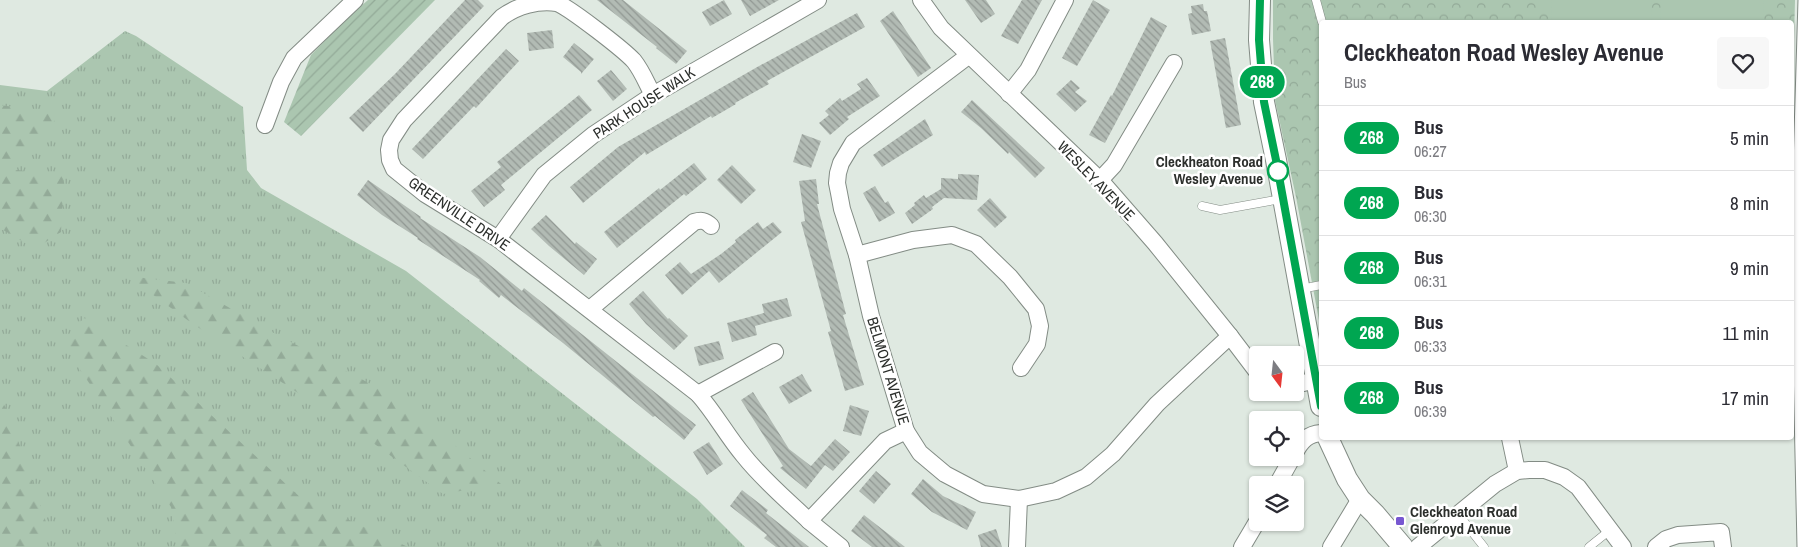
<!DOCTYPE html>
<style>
:root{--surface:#fff;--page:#f7f7f7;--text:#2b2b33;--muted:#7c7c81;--line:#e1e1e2}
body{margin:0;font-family:"Archivo Narrow",sans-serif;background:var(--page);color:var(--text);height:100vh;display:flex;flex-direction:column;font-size:19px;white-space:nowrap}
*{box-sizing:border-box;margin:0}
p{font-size:16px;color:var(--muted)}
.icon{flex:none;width:28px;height:28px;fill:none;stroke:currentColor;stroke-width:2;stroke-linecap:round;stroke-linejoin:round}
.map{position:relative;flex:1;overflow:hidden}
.sheet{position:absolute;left:1319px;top:20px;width:475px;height:420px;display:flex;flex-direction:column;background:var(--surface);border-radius:5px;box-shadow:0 1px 4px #0004}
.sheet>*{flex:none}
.badge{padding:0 10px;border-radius:16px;font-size:18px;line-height:32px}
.needle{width:32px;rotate:165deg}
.buttons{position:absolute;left:1249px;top:346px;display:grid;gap:10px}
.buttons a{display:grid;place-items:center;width:55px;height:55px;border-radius:5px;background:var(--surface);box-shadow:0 1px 4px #0004;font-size:25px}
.map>.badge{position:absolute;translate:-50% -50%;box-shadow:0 0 0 2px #fff}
.round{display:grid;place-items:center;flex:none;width:52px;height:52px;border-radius:5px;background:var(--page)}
.head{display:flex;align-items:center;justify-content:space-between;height:85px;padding:0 25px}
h1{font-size:24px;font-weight:800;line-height:38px}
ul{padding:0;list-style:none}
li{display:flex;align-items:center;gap:15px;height:65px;padding:0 25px;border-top:1px solid var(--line)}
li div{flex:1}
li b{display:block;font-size:19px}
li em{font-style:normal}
li .badge{min-width:55px;font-weight:700;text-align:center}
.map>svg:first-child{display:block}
.grass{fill:url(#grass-tufts)}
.forest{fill:url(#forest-firs)}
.park{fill:url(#park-crowns)}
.garden{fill:url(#garden-furrows)}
.pitch{fill:#abc6b0}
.building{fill:url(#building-back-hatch)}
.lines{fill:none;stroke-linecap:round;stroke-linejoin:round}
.service-casing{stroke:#838c85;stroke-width:9}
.minor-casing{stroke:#838c85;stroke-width:18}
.tertiary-casing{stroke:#838c85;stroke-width:22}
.primary-casing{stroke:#838c85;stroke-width:27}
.service{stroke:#fff;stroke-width:8}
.minor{stroke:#fff;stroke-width:16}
.tertiary{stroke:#fff;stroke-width:20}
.primary{stroke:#fff;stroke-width:25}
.line-casing{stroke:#fff;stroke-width:11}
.line{stroke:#00a651;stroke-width:8}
.stop-dot{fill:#fff;stroke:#00a651;stroke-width:2.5}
.poi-dot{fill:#7757d1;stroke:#fff;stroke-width:2}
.labels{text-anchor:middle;stroke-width:5;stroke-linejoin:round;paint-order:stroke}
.street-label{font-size:15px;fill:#2c2f2c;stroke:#fff}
.stop-label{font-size:15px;font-weight:bold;fill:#2c2f2c;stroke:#fff;text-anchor:end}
.poi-label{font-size:15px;font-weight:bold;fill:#2c2f2c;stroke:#fff;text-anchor:start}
</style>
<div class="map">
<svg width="1814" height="547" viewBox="0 0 1814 547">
<defs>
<pattern id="grass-tufts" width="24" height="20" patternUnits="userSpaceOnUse" patternTransform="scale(1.25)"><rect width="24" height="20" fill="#abc6b0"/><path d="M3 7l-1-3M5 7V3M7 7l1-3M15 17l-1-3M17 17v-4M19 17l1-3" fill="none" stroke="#93aa98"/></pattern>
<pattern id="forest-firs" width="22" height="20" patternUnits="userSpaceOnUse" patternTransform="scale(1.25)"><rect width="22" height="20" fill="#abc6b0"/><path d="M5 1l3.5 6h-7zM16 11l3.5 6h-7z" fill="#93aa98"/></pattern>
<pattern id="park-crowns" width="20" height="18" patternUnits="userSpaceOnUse" patternTransform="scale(1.25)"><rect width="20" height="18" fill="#abc6b0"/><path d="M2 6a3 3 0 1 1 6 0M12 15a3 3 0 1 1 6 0" fill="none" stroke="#93aa98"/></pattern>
<pattern id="garden-furrows" width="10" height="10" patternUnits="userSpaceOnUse" patternTransform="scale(1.25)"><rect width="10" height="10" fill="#abc6b0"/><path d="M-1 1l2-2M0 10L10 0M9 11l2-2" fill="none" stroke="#93aa98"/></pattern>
<pattern id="building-back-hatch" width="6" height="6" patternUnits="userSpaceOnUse" patternTransform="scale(1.25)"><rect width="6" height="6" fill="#b2bbb4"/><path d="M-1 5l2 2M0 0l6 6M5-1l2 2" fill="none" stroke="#919893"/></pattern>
</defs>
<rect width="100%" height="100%" fill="#dfe9e1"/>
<path class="grass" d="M 125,31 L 136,36 L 243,107 L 247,170 L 261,188 L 406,271 L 697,499 L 745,547 L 0,547 L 0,85 L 47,91 Z"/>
<g class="forest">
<path d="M 0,105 L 61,114 L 9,169 L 64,176 L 61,232 L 35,249 L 0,228 Z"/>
<path d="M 127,276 L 186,283 L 270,331 L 401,400 L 501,484 L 443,494 L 365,437 L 193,324 Z"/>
<path d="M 84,318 L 156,364 L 301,498 L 408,547 L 178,547 L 171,507 L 62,342 Z"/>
<path d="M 0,397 L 9,414 L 47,525 L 35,547 L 0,547 Z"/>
<path d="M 593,534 L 621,547 L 591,547 Z"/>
</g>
<path class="park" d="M 1273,0 L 1795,0 L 1791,158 L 1791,22 L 1321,22 L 1321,331 L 1296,197 L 1275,100 L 1273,39 Z"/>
<path class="garden" d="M 368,0 L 435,0 L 301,136 L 284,122 L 311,55 L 341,24 Z"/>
<g class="pitch">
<path d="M 1552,0 L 1652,0 L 1651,22 L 1551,22 Z"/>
<path d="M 1661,0 L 1764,0 L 1763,22 L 1660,22 Z"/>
</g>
<g class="building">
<path d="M 465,0 L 478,0 L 484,6 L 363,132 L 349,118 L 395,74 Z"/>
<path d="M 597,0 L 623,0 L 687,51 L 676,64 L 656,48 L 657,47 Z"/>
<path d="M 724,0 L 732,14 L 710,26 L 702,12 Z"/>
<path d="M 741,0 L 779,0 L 750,16 Z"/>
<path d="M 965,0 L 986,0 L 995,14 L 981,23 Z"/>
<path d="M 1022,0 L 1042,0 L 1018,44 L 1001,36 Z"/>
<path d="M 1093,0 L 1110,10 L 1077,66 L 1062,58 Z"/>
<path d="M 1203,4 L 1204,11 L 1207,11 L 1211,31 L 1192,35 L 1188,14 L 1192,13 L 1191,6 Z"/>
<path d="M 893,11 L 931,68 L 918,77 L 880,21 Z"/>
<path d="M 857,13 L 865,27 L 767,81 L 769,84 L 735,103 L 736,104 L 712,118 L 711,116 L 646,155 L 645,152 L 583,203 L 570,187 L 618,147 L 759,66 Z"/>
<path d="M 1151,17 L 1167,26 L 1105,143 L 1089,135 L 1111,95 L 1112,96 Z"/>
<path d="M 552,30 L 554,48 L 529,51 L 527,33 Z"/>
<path d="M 1225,38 L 1241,125 L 1226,128 L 1210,41 Z"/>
<path d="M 574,43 L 594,59 L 581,74 L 581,72 L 563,57 Z"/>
<path d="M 506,49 L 519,61 L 476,108 L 474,106 L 423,159 L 412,149 Z"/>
<path d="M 611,70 L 627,89 L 613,101 L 597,81 Z"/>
<path d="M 867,78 L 880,96 L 847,117 L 849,119 L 830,135 L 819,123 L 829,115 L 825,111 L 840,98 L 842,101 L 861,89 L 857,84 Z"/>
<path d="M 1071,80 L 1080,88 L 1075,92 L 1087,101 L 1075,112 L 1056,94 Z"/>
<path d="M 579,95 L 592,110 L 501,185 L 505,190 L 484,207 L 471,191 L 501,167 L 497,162 Z"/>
<path d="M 972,100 L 1045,168 L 1035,178 L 1009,152 L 1008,154 L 981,128 L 961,112 Z"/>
<path d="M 925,119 L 933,135 L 882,167 L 873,155 Z"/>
<path d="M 802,134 L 821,141 L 811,168 L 793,162 Z"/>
<path d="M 694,163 L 707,179 L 686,196 L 684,194 L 617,248 L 604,232 L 659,188 L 660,190 Z"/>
<path d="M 732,165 L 756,190 L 741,204 L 717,180 Z"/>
<path d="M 958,174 L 979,175 L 977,200 L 944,198 L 932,207 L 933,209 L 912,224 L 905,213 L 915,205 L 914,203 L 924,195 L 926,198 L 941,189 L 941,178 L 958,179 Z"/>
<path d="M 816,179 L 819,204 L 817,204 L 846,314 L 843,315 L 864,385 L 845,391 L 828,332 L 831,331 L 801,222 L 805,221 L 799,181 Z"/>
<path d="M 368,180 L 421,217 L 420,218 L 480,257 L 522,291 L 524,288 L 696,425 L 684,440 L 655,416 L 653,417 L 563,343 L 501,295 L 499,298 L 479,281 L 480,280 L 417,239 L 418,238 L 382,215 L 357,195 Z"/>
<path d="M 875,186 L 885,203 L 888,201 L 895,213 L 879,222 L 863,193 Z"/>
<path d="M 990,198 L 1007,217 L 995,228 L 977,210 Z"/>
<path d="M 546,215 L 575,244 L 576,242 L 597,259 L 584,275 L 549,246 L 531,229 Z"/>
<path d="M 758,222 L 763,229 L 773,222 L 782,232 L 719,283 L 709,271 L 682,295 L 665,275 L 680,262 L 691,274 L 721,254 L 736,242 L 735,240 Z"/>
<path d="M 643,291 L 668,319 L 669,318 L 688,336 L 674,350 L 646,324 L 629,304 Z"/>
<path d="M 787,298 L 792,316 L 755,326 L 757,335 L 732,342 L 727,323 L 764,313 L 762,304 Z"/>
<path d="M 719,341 L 724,359 L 699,366 L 694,347 Z"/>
<path d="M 802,374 L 812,391 L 789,404 L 779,387 Z"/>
<path d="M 753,392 L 789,449 L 811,466 L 835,439 L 850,452 L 833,471 L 825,465 L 806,489 L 780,468 L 783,466 L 741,400 Z"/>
<path d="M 850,405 L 869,411 L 861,436 L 843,431 Z"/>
<path d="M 709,442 L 723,464 L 707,475 L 693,452 Z"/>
<path d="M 876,471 L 891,484 L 874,504 L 859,491 Z"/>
<path d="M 923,479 L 943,496 L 976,512 L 967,530 L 932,512 L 911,494 Z"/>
<path d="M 742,490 L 768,510 L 766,513 L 809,547 L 776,547 L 764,538 L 767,535 L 730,506 Z"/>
<path d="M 864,515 L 905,547 L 872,547 L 851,531 Z"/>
<path d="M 996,529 L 1002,547 L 981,547 L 978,535 Z"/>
</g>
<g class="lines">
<defs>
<g id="service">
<path d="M 1316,0 L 1322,22"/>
<path d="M 1202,206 L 1220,210 L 1281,199"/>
<path d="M 1301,289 L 1321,285"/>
<path d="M 1458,514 L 1484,547"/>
<path d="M 1589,547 L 1610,530"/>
</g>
<g id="minor">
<path d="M 921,0 L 941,28 L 1100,180 L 1155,243 L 1230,336 L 1258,373"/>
<path d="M 968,56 L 853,143 L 841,163 L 838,173 L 837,183 L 839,193 L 842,209 L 857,255 L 871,316 L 906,431 L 920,453 L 945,474 L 983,494 L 1019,499 L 1056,491 L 1086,477 L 1113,454 L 1157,404 L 1230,336"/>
<path d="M 1009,94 L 1028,70 L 1065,0"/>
<path d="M 653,95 C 647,84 642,71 634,61 C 624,50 570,8 557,3 C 538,0 517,6 502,17 L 404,120 L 391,140 L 389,150 L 390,160 L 394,169 L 425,194 L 498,239 L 698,394 C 715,413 727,436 744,456 C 763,480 787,500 809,521"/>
<path d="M 265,125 L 281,82 L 294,58 L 355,0"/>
<path d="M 1100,180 L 1114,165 L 1174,63"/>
<path d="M 498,239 L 544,175 L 593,135 L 653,95 L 818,0"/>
<path d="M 857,255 L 913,240 L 952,235 L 976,244 L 1010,277 L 1036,309 L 1040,326 L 1037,344 L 1021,368"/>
<path d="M 590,309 L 694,222 C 701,220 705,220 711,226"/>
<path d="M 1295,385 L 1316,380"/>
<path d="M 698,394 L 775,352"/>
<path d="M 1510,438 L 1517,471"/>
<path d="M 1295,453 C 1301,441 1308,434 1321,433"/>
<path d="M 1277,485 L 1292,458"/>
<path d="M 841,547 L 809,521 L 885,441 L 906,431"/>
<path d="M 1017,547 L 1019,499"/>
<path d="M 1242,547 L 1258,520"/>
<path d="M 1331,547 L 1360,499"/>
<path d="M 1418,547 L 1495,484 L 1517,471 L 1529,470 L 1545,470 L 1564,477 L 1578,487 L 1623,547"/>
<path d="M 1656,547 L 1666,539 L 1678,535 L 1721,532 L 1723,547"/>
</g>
<g id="tertiary">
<path d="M 1260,0 L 1259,40 L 1264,102 L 1276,160 L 1321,406"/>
<path d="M 1328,438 L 1347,479 L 1360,499 L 1375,514 L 1403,547"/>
</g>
<path id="primary" d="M 1810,547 L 1805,316 L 1805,201 L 1811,0"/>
</defs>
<use href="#service" class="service-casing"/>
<use href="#minor" class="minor-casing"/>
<use href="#tertiary" class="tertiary-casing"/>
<use href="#primary" class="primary-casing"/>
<use href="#service" class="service"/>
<use href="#minor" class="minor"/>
<use href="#tertiary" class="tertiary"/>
<use href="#primary" class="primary"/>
</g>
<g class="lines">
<defs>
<path id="line" d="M 1260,0 L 1259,40 L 1264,102 L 1276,160 L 1321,406"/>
</defs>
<use href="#line" class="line-casing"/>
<use href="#line" class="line"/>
</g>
<circle class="stop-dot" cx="1278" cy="171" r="10"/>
<rect class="poi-dot" x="1395" y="516" width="10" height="10" rx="2.5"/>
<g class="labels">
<g class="street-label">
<text transform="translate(644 103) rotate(-33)" y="5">PARK HOUSE WALK</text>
<text transform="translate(1096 181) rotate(46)" y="5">WESLEY AVENUE</text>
<text transform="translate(459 214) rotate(34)" y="5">GREENVILLE DRIVE</text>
<text transform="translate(888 371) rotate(73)" y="5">BELMONT AVENUE</text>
</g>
<g class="stop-label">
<text x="1263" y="167">Cleckheaton Road<tspan x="1263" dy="17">Wesley Avenue</tspan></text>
</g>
<g class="poi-label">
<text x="1410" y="517">Cleckheaton Road<tspan x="1410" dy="17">Glenroyd Avenue</tspan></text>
</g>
</g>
</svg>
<div class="buttons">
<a><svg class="needle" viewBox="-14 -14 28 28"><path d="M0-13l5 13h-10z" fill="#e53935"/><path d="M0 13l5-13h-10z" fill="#7c7c81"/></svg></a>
<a><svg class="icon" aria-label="locate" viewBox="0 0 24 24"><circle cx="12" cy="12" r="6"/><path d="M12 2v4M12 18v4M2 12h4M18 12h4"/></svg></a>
<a><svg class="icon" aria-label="layers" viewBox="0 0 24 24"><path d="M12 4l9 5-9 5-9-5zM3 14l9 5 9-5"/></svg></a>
</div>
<b class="badge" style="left:1262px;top:82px;background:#00a651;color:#fff">268</b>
<section class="sheet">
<div class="head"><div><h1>Cleckheaton Road Wesley Avenue</h1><p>Bus</p></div><a class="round"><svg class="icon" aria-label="heart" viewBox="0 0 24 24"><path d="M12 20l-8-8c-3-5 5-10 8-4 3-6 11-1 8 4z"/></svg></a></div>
<ul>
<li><span class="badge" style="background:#00a651;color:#fff">268</span><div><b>Bus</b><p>06:27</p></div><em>5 min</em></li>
<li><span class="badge" style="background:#00a651;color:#fff">268</span><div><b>Bus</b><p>06:30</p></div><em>8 min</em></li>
<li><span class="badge" style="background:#00a651;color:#fff">268</span><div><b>Bus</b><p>06:31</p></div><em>9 min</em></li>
<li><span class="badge" style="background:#00a651;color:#fff">268</span><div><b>Bus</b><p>06:33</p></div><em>11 min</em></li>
<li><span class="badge" style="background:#00a651;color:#fff">268</span><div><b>Bus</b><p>06:39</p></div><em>17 min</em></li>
</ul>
</section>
</div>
